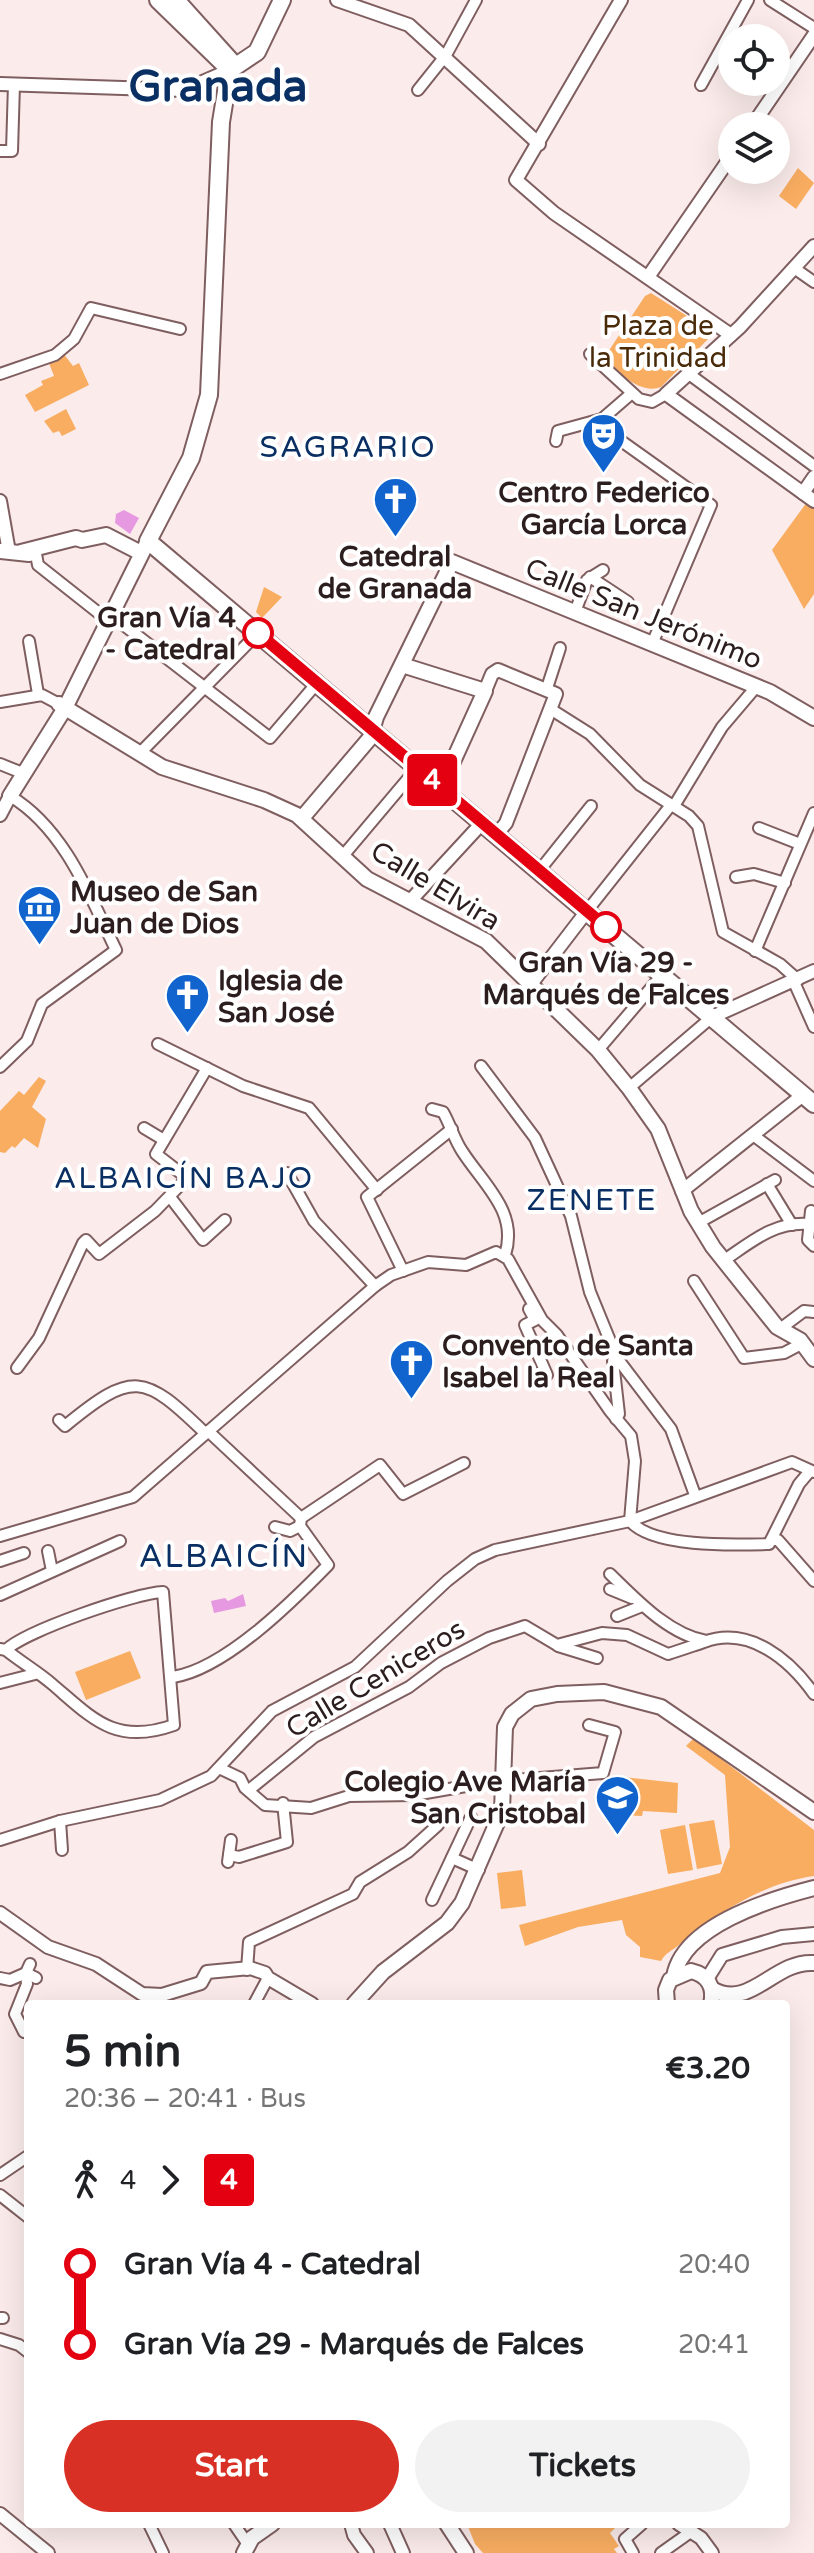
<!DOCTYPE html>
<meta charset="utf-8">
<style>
:root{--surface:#fff;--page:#f2f2f2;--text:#202124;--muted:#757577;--accent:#d93025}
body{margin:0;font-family:"Varela Round",sans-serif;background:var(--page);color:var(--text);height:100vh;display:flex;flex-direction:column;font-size:30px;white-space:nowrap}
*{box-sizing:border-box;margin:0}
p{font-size:26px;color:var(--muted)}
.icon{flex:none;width:44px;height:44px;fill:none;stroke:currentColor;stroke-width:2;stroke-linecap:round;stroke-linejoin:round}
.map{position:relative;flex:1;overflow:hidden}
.side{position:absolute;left:24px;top:2000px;width:766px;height:528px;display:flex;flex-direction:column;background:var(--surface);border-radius:8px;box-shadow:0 8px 32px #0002}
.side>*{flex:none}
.badge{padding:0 16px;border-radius:6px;font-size:28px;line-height:52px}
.fabs{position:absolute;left:718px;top:24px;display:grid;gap:16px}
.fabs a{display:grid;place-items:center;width:72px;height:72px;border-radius:50%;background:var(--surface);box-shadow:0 8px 32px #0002;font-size:40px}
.map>.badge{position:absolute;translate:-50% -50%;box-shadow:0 0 0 4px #fff}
.legs{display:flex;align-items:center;gap:12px;height:88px;padding:0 40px;font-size:26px}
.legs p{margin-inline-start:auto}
.summary{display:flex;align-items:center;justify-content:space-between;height:136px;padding:0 40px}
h1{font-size:44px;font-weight:800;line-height:60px}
.primary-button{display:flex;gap:16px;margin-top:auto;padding:16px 40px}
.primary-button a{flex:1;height:92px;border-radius:48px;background:var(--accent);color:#fff;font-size:32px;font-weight:800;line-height:92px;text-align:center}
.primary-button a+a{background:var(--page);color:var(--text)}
ul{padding:0 40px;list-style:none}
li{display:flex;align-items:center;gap:28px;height:80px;font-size:30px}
li i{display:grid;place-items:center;width:12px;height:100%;margin:0 10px;background:currentColor}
li i::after{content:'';width:20px;height:20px;margin:-10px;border:6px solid;border-radius:50%;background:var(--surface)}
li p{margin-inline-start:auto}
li:first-child i{background:linear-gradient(#0000 50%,currentColor 0)}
li:last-child i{background:linear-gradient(currentColor 50%,#0000 0)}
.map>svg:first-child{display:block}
.green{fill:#f8ad61}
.water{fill:#e699e1}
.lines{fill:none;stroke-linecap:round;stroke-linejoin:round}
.minor-casing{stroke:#7f5e5f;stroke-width:14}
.tertiary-casing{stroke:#7f5e5f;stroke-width:16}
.secondary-casing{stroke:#7f5e5f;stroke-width:18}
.primary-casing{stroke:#7f5e5f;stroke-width:20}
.minor{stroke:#fff;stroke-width:10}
.tertiary{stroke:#fff;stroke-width:12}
.secondary{stroke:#fff;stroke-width:14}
.primary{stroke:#fff;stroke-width:16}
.line-1-casing{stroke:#fff;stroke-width:18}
.line-1{stroke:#e40010;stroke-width:12}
.stop-1-dot{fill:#fff;stroke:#e40010;stroke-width:4}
.labels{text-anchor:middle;stroke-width:8;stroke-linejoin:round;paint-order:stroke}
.park-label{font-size:28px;fill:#492b09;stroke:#fff}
.poi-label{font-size:28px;font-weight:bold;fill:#2c1e1f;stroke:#fff;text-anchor:start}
.street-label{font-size:28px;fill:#2c1e1f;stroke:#fff}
.stop-label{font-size:28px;font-weight:bold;fill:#2c1e1f;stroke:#fff;text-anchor:end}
.neighbourhood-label{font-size:30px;letter-spacing:2px;fill:#0a2f63;stroke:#fff}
.quarter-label{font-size:32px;letter-spacing:2px;fill:#0a2f63;stroke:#fff}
.town-label{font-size:44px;font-weight:bold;fill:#0a2f63;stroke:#fff}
</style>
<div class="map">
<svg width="814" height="2553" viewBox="0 0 814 2553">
<rect width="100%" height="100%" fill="#fbebeb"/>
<g class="green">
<path d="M 798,168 L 814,183 L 796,209 L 779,196 Z"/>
<path d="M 651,293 L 709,330 L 711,336 L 661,387 C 641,395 614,372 606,355 L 645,296 Z"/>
<path d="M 63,353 L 73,366 L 79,363 L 89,385 L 35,412 L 25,395 L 43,385 L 41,381 L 54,376 L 49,363 Z"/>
<path d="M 66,409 L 76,429 L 62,436 L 59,431 L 53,433 L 44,421 Z"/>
<path d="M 807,502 L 814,507 L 814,594 L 804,609 L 772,550 Z"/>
<path d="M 264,587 L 282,597 L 262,618 L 256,612 Z"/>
<path d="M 39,1077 L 46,1081 L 32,1107 L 46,1119 L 38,1148 L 24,1138 L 15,1148 L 12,1146 L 5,1153 L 0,1152 L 0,1111 L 19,1091 L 24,1095 Z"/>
<path d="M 130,1651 L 141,1678 L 86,1700 L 75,1672 Z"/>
<path d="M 694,1738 L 814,1830 L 814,1876 C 763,1883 718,1913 679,1945 C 672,1951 666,1952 661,1961 L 640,1957 L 640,1947 L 626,1935 L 622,1920 L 578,1927 L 525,1946 L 519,1925 L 720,1873 L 730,1847 L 725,1775 L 686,1746 Z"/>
<path d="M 623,1777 L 678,1783 L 677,1813 L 643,1811 L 642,1816 L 621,1815 L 617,1811 L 619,1780 Z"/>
<path d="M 714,1820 L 722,1864 L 697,1869 L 689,1824 Z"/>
<path d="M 685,1825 L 693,1870 L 668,1874 L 660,1830 Z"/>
<path d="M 522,1870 L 526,1906 L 501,1909 L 497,1873 Z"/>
<path d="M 467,2524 L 619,2524 L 610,2533 L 619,2546 L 614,2549 L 617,2553 L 483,2553 L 475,2544 Z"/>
</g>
<g class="water">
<path d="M 124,510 L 139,518 L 130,534 L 115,523 L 116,514 Z"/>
<path d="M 243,1594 L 246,1606 L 214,1613 L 211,1601 L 225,1598 L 228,1601 Z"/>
</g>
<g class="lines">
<defs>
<g id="minor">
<path d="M 770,0 L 814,28"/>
<path d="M 701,85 L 748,0"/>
<path d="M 418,90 L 446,55 L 476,0"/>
<path d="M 0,151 L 12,151 L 14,84"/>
<path d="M 794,268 L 814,282"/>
<path d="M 590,354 L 639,399 L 652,402 L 666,394"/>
<path d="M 0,374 L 55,355 L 74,339 L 91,308 L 180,329"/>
<path d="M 689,374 L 814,466"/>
<path d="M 599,421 L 603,428 L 711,505 L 652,644"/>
<path d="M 556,441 L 558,431 L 602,419 L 632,393"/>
<path d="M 36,554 L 38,565 L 105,618"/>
<path d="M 590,577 L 628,602"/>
<path d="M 575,612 L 587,580 L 603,570"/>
<path d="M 112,616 L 270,738 L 317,683"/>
<path d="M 29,641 L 38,694"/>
<path d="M 547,688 L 560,648"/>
<path d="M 0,702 L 42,695 L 59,704"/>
<path d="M 552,710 L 590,734 L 640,785 L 689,816 L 698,826 L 723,932 L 780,964 L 798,980"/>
<path d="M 139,754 L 258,633"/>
<path d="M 0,764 L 20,772"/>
<path d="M 674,806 L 722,727 L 756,687"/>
<path d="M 759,828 L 800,844"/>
<path d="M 342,857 L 417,768"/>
<path d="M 539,871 L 591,806"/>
<path d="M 736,877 L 754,874 L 785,883"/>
<path d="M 587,911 L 671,805"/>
<path d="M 755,951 L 814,813"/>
<path d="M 794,982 L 814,1027"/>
<path d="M 158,1044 L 243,1086 L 309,1108 L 377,1190"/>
<path d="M 598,1050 L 662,975"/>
<path d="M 481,1066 L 535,1138 L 571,1216 L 590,1292 L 617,1358 L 671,1429 L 695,1495"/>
<path d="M 0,1067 L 27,1041 L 42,1004 L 116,950 C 90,896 64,828 10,796"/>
<path d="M 629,1088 L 712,1017"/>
<path d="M 432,1109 L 443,1112 C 450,1124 454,1139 462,1151 C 483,1184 519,1212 505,1255"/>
<path d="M 144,1128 L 164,1140"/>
<path d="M 753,1135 L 814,1181"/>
<path d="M 287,1173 L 314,1221 L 375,1286"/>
<path d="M 767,1184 L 792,1225"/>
<path d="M 170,1197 L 203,1240 L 225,1220"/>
<path d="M 811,1211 L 808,1240 L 814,1246"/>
<path d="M 698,1223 L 775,1180"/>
<path d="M 723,1261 C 750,1243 774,1221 809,1224"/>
<path d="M 403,1271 L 367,1197 L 452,1129"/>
<path d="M 694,1281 L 744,1358 L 784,1353 L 803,1343"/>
<path d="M 529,1309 L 535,1320 L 525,1325 L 547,1375"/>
<path d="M 780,1329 L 804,1311 L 814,1312"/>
<path d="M 17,1368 L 39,1338 L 83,1243 L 86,1240 L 99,1254 L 155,1211 L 187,1178 L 156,1154 L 207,1068"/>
<path d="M 616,1419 L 619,1414 L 613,1361 L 617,1358"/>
<path d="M 59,1420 L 65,1426 C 133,1370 144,1374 205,1433"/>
<path d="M 208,1431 L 301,1518"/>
<path d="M 301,1518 L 380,1465 L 403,1494 L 464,1463"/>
<path d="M 630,1521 C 653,1548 734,1545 769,1544 L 799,1484 L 810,1471"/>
<path d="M 275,1527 L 290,1531 L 300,1526"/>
<path d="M 0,1536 L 133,1497 L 375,1286 L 391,1275 L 428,1262 L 466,1265 L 496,1252 L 508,1259 L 542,1320 L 557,1335 L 610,1411 L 631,1436 L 635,1461 L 630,1521"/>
<path d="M 774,1540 L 778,1540 L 814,1581"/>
<path d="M 48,1551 L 52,1571"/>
<path d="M 0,1561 L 24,1553"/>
<path d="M 610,1574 C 636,1599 668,1634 706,1641"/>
<path d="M 610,1589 L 632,1598"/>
<path d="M 0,1595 L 120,1541"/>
<path d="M 617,1616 L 642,1606"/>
<path d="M 558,1646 L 597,1658"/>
<path d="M 0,1649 L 6,1650 C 25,1631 135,1593 163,1592 L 174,1725 C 115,1746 92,1718 52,1684 C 38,1672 21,1662 6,1650"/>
<path d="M 173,1677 C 225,1669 293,1601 328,1565 L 300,1526 L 301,1518"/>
<path d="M 0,1683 L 35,1674"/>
<path d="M 221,1769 L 240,1778 L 245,1788 L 265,1805 L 311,1808 L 349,1796 L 414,1795 L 489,1782 L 603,1773 L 615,1732 L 589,1725"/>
<path d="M 249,1790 L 314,1737 L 409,1687 L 441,1663 L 489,1638 L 525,1626 L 557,1645 L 602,1633 L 627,1635 L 668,1654 C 681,1650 692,1646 704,1642 C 749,1625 790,1660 814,1694"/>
<path d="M 60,1821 L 62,1850"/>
<path d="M 0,1840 L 60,1821 L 160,1800 L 211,1776 L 272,1711 L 355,1667 L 447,1581 L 475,1559 L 495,1550 L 630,1521 L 792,1462 L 814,1472"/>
<path d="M 229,1855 L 239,1857 L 287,1842 L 283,1803"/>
<path d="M 452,1858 L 479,1870"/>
<path d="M 228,1862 L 231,1840"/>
<path d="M 432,1900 L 471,1817"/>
<path d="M 247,1970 L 249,1942 L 353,1894 L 360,1882 L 408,1852 L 438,1825 L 436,1820"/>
<path d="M 0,1978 L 10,1980 L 26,1973 L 36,1978"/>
<path d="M 254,2004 L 268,1978"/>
<path d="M 24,2032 L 15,2014 L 27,1984 L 26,1973 L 30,1964"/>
<path d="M 0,2175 L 28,2156"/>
<path d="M 0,2195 L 28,2217"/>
<path d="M 0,2318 L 3,2318"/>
<path d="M 0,2339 L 19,2345 L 28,2352"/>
<path d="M 149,2524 L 163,2553"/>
<path d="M 234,2524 L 247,2543"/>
<path d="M 633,2553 L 625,2539 L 642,2524"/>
<path d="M 661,2553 L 692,2531"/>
</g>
<g id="tertiary">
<path d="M 337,0 L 409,25 L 539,144"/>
<path d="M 621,0 L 516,180 L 554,213 L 731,335"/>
<path d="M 0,84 L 184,90 L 230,70"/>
<path d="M 752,126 L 814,35"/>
<path d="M 814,246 L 740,327 L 666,394 L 814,501"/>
<path d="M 648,277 L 732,155"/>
<path d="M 803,493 L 814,477"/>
<path d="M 0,501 L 9,552"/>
<path d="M 485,691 L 492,674 L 498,670 L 556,694 L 506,823 L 496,835"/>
<path d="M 0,815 L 10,796"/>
<path d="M 410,901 L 482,823"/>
<path d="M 531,984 L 587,911"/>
<path d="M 712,1017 L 814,971"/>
<path d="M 682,1191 L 803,1095"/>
<path d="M 0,1913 L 48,1947 L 96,1964 L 142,1994 L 162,1995 L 201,1983 L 207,1972 L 250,1968 L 265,1973 L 268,1978 L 312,2004"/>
<path d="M 707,1979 L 722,1955 L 782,1937 L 814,1934"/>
<path d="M 0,2514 L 48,2553"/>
<path d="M 351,2524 L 354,2535 L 367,2553"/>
<path d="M 390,2524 L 403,2553"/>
<path d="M 679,2524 L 701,2538 L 712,2553"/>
</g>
<g id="secondary">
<path d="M 0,551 L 29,554"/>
<path d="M 21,552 L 76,538 L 82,540 L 106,535 L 141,553"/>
<path d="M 402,665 L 485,691 L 441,788"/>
<path d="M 59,704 L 162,767 L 264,800 L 297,815 L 367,879 L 486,941 L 598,1050 L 629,1088 L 658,1129 L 691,1211 L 713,1247 L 777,1327 L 800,1340 L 814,1359"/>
<path d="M 10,796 L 65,708 L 148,541"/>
<path d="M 302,818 L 370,738 L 376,717 L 452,562 L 770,692 L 814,718"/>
<path d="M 674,1977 C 682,1926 771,1899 814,1888"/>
<path d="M 712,1989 C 750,2011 774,1960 814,1963"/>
<path d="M 354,2004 L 383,1972 L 447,1923 L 462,1903 L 502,1811 L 505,1727 L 512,1714 L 531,1699 L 557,1694 L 604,1692 L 661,1707 L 814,1812"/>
<path d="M 667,2004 L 666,1990 L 670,1980 L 691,1971 C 708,1975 715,1987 711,2004"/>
<path d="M 447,2524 L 466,2553"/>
<path d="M 244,2553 L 252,2538 L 272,2524"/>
</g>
<g id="primary">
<path d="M 158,0 L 230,70"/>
<path d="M 176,0 L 231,61 L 221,122 L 209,395 L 191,458 L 148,541 L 814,1104"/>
<path d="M 230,70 L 257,52 L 282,0"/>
</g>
</defs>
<use href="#minor" class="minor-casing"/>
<use href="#tertiary" class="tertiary-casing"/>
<use href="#secondary" class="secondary-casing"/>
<use href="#primary" class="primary-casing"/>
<use href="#minor" class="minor"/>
<use href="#tertiary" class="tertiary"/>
<use href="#secondary" class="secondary"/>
<use href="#primary" class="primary"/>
</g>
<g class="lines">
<defs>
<path id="line-1" d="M 258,633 L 606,927"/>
</defs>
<use href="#line-1" class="line-1-casing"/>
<use href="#line-1" class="line-1"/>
</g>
<defs>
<symbol id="theatre-pin" viewBox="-11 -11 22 30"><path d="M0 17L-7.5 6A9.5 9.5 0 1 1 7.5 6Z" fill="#1164ce" stroke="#fff"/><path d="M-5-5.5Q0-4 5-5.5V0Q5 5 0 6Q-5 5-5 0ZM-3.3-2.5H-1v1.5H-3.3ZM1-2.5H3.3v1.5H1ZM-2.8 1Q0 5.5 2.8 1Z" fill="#fff"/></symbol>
<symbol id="church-pin" viewBox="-11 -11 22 30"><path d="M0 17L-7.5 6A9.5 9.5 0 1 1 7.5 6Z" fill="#1164ce" stroke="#fff"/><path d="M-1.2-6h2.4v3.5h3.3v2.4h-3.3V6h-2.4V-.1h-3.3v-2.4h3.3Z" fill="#fff"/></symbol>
<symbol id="museum-pin" viewBox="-11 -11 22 30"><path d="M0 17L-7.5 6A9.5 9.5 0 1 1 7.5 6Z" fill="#1164ce" stroke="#fff"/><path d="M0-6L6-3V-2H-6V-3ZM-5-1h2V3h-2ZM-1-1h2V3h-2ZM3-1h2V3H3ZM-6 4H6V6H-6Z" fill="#fff"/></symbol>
<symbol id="university-pin" viewBox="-11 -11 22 30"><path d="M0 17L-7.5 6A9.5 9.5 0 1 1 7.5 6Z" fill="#1164ce" stroke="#fff"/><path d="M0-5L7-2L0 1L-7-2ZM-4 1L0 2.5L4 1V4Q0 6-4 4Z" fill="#fff"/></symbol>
</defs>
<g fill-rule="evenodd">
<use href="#theatre-pin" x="578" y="410" width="51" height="69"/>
<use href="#church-pin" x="370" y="474" width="51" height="69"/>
<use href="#museum-pin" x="14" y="882" width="51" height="69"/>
<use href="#church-pin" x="162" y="970" width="51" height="69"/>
<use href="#church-pin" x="386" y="1336" width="51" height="69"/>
<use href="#university-pin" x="592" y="1772" width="51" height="69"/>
</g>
<g class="stop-1-dot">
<circle cx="258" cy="633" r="14"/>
<circle cx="606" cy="927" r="14"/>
</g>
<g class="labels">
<g class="park-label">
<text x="658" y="335">Plaza de<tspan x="658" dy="32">la Trinidad</tspan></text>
</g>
<g class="poi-label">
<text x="604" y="502" text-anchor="middle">Centro Federico<tspan x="604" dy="32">García Lorca</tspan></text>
<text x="395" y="566" text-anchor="middle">Catedral<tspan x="395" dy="32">de Granada</tspan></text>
<text x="70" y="901">Museo de San<tspan x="70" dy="32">Juan de Dios</tspan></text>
<text x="218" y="990">Iglesia de<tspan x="218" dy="32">San José</tspan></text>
<text x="442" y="1355">Convento de Santa<tspan x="442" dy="32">Isabel la Real</tspan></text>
<text x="586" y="1791" text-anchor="end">Colegio Ave María<tspan x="586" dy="32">San Cristobal</tspan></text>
</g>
<g class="street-label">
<text transform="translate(644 613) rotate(22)" y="10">Calle San Jerónimo</text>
<text transform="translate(436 885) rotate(31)" y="10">Calle Elvira</text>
<text transform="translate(375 1678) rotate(-31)" y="10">Calle Ceniceros</text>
</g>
<g class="stop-label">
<text x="236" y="627">Gran Vía 4<tspan x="236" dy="32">- Catedral</tspan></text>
<text x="606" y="972" text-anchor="middle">Gran Vía 29 -<tspan x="606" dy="32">Marqués de Falces</tspan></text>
</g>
<g class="neighbourhood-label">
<text x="348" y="457">SAGRARIO</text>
<text x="184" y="1188">ALBAICÍN BAJO</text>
<text x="592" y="1210">ZENETE</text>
</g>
<g class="quarter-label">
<text x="224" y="1567">ALBAICÍN</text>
</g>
<g class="town-label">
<text x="218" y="101">Granada</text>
</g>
</g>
</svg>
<div class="fabs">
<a><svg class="icon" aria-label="locate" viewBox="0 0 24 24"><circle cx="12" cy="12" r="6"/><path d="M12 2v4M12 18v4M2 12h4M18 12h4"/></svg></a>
<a><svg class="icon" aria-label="layers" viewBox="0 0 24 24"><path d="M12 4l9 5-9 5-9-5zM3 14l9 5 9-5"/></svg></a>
</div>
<b class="badge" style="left:432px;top:780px;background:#e40010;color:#fff">4</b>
<section class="side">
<div class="summary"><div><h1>5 min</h1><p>20:36 – 20:41 · Bus</p></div><b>€3.20</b></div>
<div class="legs"><svg class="icon" aria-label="walk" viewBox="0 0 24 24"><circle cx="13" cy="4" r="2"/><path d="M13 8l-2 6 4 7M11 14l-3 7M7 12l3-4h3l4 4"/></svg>4<svg class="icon" aria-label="forward" viewBox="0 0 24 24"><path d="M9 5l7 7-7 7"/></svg><b class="badge" style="background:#e40010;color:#fff">4</b></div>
<ul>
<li><i style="color:#e40010"></i><b>Gran Vía 4 - Catedral</b><p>20:40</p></li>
<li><i style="color:#e40010"></i><b>Gran Vía 29 - Marqués de Falces</b><p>20:41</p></li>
</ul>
<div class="primary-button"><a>Start</a><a>Tickets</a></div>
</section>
</div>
